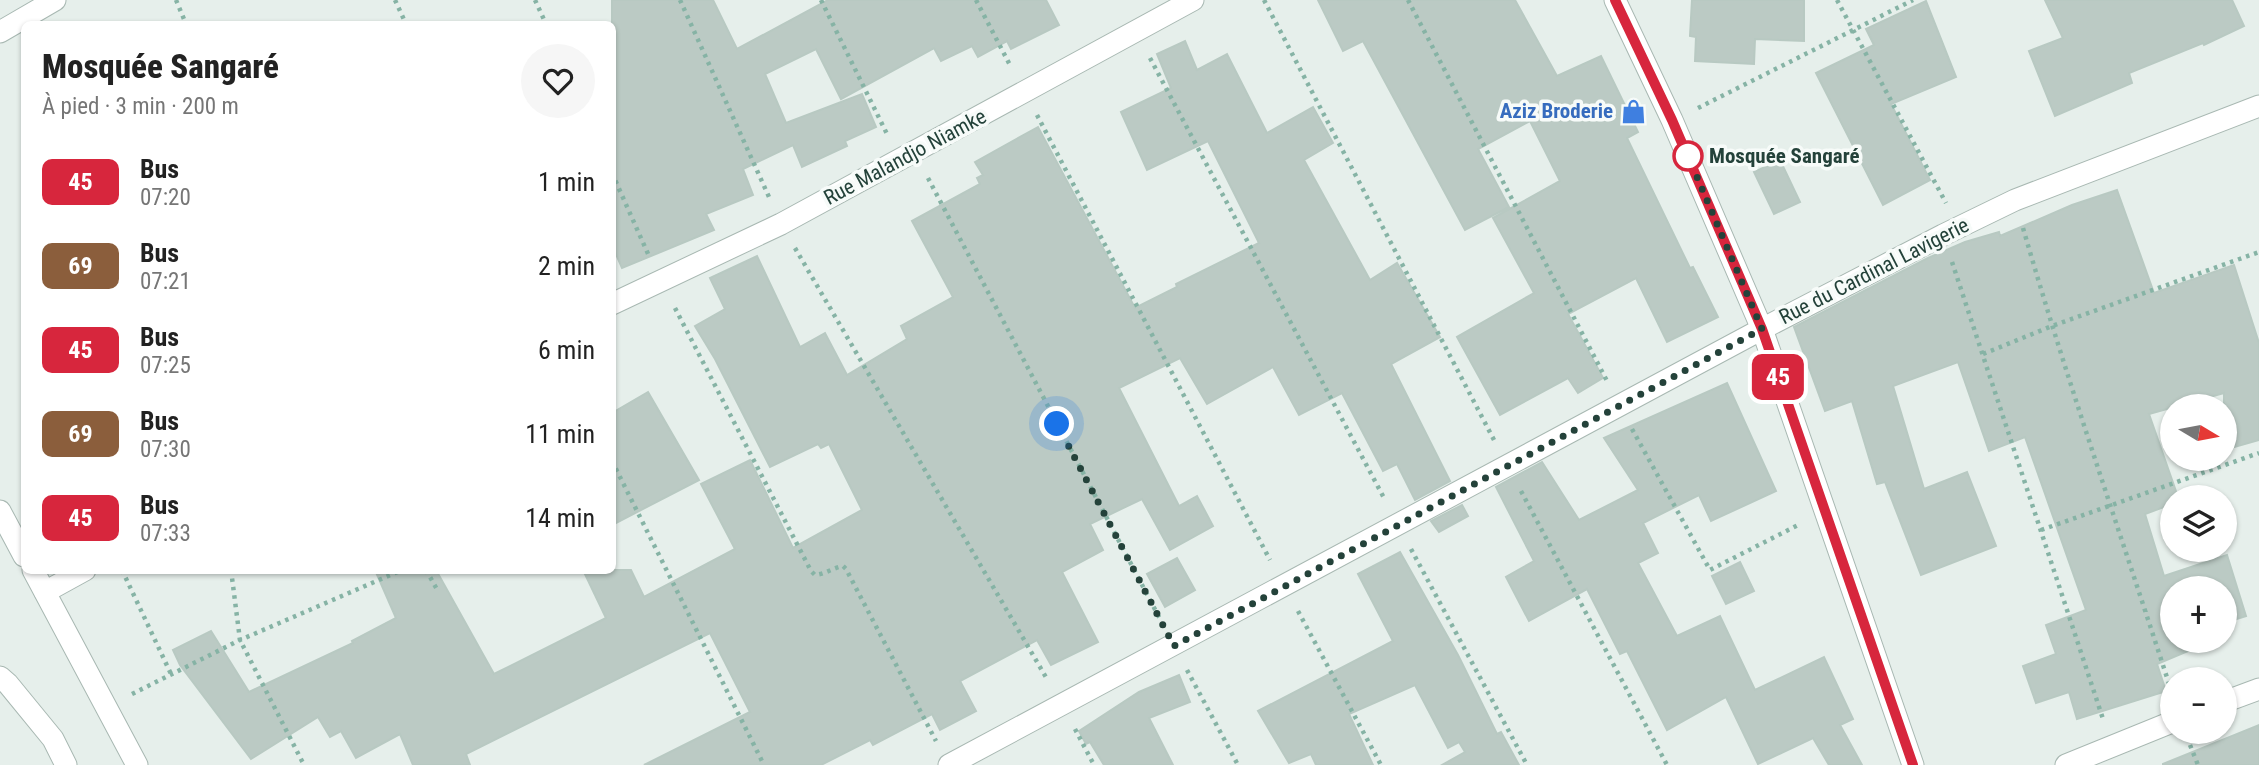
<!DOCTYPE html>
<html lang="fr">
<meta charset="utf-8">
<style>
:root{--surface:#fff;--page:#f6f6f6;--text:#222;--muted:#767676}
body{margin:0;font-family:"Roboto Condensed",sans-serif;background:var(--page);color:var(--text);height:100vh;display:flex;flex-direction:column;font-size:26px;white-space:nowrap}
*{box-sizing:border-box;margin:0}
p{font-size:23px;color:var(--muted)}
.icon{flex:none;width:38px;height:38px;fill:none;stroke:currentColor;stroke-width:2;stroke-linecap:round;stroke-linejoin:round}
.map{position:relative;flex:1;overflow:hidden}
.panel{position:absolute;left:21px;top:21px;width:595px;height:553px;display:flex;flex-direction:column;background:var(--surface);border-radius:10px;box-shadow:0 2px 5px #0004}
.panel>*{flex:none}
.badge{padding:0 14px;border-radius:10px;font-size:24px;line-height:46px}
.needle{width:46px;rotate:100deg}
.controls{position:absolute;left:2160px;top:394px;display:grid;gap:14px}
.controls a{display:grid;place-items:center;width:77px;height:77px;border-radius:50%;background:var(--surface);box-shadow:0 2px 5px #0004;font-size:35px}
.you{position:absolute;width:35px;height:35px;margin:-18px;border:5px solid #fff;border-radius:50%;background:#1a73e8;box-shadow:0 0 0 10px #1a73e833}
.map>.badge{position:absolute;translate:-50% -50%;box-shadow:0 0 0 4px #fff}
.round{display:grid;place-items:center;flex:none;width:74px;height:74px;border-radius:37px;background:var(--page)}
.summary{display:flex;align-items:center;justify-content:space-between;height:119px;padding:0 21px}
h1{font-size:33px;font-weight:800;line-height:52px}
ul{padding:0;list-style:none}
li{display:flex;align-items:center;gap:21px;height:84px;padding:0 21px}
li div{flex:1}
li b{display:block;font-size:26px}
li em{font-style:normal}
li .badge{min-width:77px;font-weight:700;text-align:center}
.map>svg:first-child{display:block}
.building{fill:#bbcac4;stroke:#b8c9c2;stroke-width:2}
.lines{fill:none;stroke-linecap:round;stroke-linejoin:round}
.minor-casing{stroke:#a8b8b2;stroke-width:23}
.path{stroke:#86b3a5;stroke-width:4.5;stroke-dasharray:3.5 5;stroke-linecap:butt}
.minor{stroke:#fff;stroke-width:21}
.line-casing{stroke:#fff;stroke-width:16}
.line{stroke:#d7263d;stroke-width:10}
.walk{stroke:#24423a;stroke-width:7;stroke-dasharray:0 12.6}
.stop-dot{fill:#fff;stroke:#d7263d;stroke-width:3.5}
.labels{text-anchor:middle;stroke-width:7;stroke-linejoin:round;paint-order:stroke}
.shop-label{font-size:21px;font-weight:bold;fill:#366cbe;stroke:#f7fbf9;text-anchor:end}
.stop-label{font-size:21px;font-weight:bold;fill:#24423a;stroke:#f7fbf9;text-anchor:start}
.street-label{font-size:21px;fill:#24423a;stroke:#f7fbf9}
</style>
<div class="map">
<svg width="2259" height="765" viewBox="0 0 2259 765">
<rect width="100%" height="100%" fill="#e6efeb"/>
<g class="building">
<path d="M 612,0 L 713,0 L 737,49 L 828,0 L 1046,0 L 1059,25 L 1011,49 L 1007,41 L 978,57 L 972,46 L 941,61 L 934,48 L 841,99 L 816,49 L 765,74 L 786,123 L 862,94 L 876,127 L 845,141 L 847,146 L 802,167 L 793,145 L 743,169 L 753,195 L 706,214 L 714,230 L 622,268 L 612,245 Z"/>
<path d="M 1318,0 L 1515,0 L 1557,76 L 1601,56 L 1638,132 L 1627,138 L 1690,268 L 1693,267 L 1718,317 L 1667,342 L 1636,278 L 1568,314 L 1603,378 L 1578,393 L 1568,378 L 1500,415 L 1457,337 L 1534,293 L 1493,218 L 1560,181 L 1530,121 L 1478,149 L 1509,207 L 1465,230 L 1363,41 L 1343,51 Z"/>
<path d="M 1692,0 L 1804,0 L 1804,41 L 1755,39 L 1754,64 L 1695,61 L 1696,37 L 1690,36 Z"/>
<path d="M 2045,0 L 2232,0 L 2244,26 L 2204,45 L 2203,43 L 2129,73 L 2132,83 L 2055,116 L 2029,51 L 2063,38 Z"/>
<path d="M 1926,1 L 1956,77 L 1891,104 L 1930,180 L 1883,205 L 1816,73 L 1874,45 L 1866,29 Z"/>
<path d="M 1185,41 L 1197,70 L 1227,54 L 1267,133 L 1313,107 L 1333,143 L 1304,160 L 1370,280 L 1397,263 L 1440,337 L 1391,364 L 1450,481 L 1415,500 L 1397,464 L 1383,471 L 1342,393 L 1299,415 L 1273,367 L 1207,404 L 1180,358 L 1119,388 L 1179,506 L 1197,496 L 1213,526 L 1170,550 L 1142,499 L 1090,524 L 1103,550 L 1062,572 L 1098,642 L 1051,665 L 1037,640 L 960,681 L 976,711 L 940,730 L 932,714 L 873,745 L 870,740 L 821,765 L 644,765 L 750,712 L 710,633 L 466,754 L 470,765 L 413,765 L 400,734 L 356,758 L 341,731 L 330,737 L 318,717 L 251,759 L 180,665 L 173,650 L 211,631 L 249,692 L 353,643 L 352,641 L 396,618 L 375,570 L 436,570 L 494,674 L 606,618 L 583,570 L 631,570 L 644,597 L 735,549 L 701,484 L 750,460 L 793,548 L 862,510 L 829,444 L 821,448 L 818,444 L 770,467 L 715,359 L 695,326 L 725,309 L 710,278 L 757,256 L 800,347 L 825,333 L 847,375 L 907,339 L 901,326 L 953,297 L 912,221 L 980,184 L 977,178 L 983,175 L 975,162 L 1038,127 L 1135,308 L 1177,287 L 1176,284 L 1259,243 L 1208,141 L 1147,170 L 1121,112 L 1171,88 L 1157,54 Z"/>
<path d="M 1780,160 L 1800,202 L 1774,214 L 1754,172 Z"/>
<path d="M 2117,190 L 2154,293 L 2234,265 L 2259,343 L 2259,440 L 2224,450 L 2224,393 L 2149,414 L 2178,497 L 2172,497 L 2172,504 L 2145,514 L 2164,576 L 2227,555 L 2246,616 L 2224,623 L 2224,588 L 2172,588 L 2172,640 L 2197,640 L 2200,646 L 2157,664 L 2166,691 L 2077,719 L 2069,692 L 2036,703 L 2023,666 L 2056,654 L 2046,625 L 2086,610 L 2025,437 L 1989,451 L 1958,362 L 1893,386 L 1924,489 L 1967,472 L 1996,546 L 1921,575 L 1885,482 L 1877,484 L 1852,401 L 1825,411 L 1794,327 L 1928,258 L 1965,242 L 1999,232 L 2000,236 L 2072,205 Z"/>
<path d="M 1727,383 L 1776,491 L 1711,521 L 1699,495 L 1643,523 L 1658,553 L 1638,563 L 1677,636 L 1720,616 L 1755,690 L 1824,657 L 1853,719 L 1840,725 L 1862,765 L 1829,765 L 1813,738 L 1758,764 L 1726,697 L 1667,730 L 1627,651 L 1620,654 L 1587,589 L 1529,621 L 1506,577 L 1534,561 L 1496,487 L 1542,462 L 1579,520 L 1638,490 L 1604,438 Z"/>
<path d="M 648,392 L 699,480 L 612,525 L 612,413 Z"/>
<path d="M 1462,505 L 1468,516 L 1439,532 L 1431,521 Z"/>
<path d="M 1400,552 L 1458,655 L 1497,734 L 1501,732 L 1519,765 L 1442,765 L 1465,752 L 1459,742 L 1448,748 L 1415,685 L 1349,714 L 1373,765 L 1316,765 L 1311,754 L 1289,763 L 1258,711 L 1393,641 L 1358,574 Z"/>
<path d="M 1177,558 L 1195,590 L 1165,607 L 1147,574 Z"/>
<path d="M 1740,562 L 1754,591 L 1726,604 L 1712,576 Z"/>
<path d="M 1179,675 L 1190,702 L 1149,718 L 1173,765 L 1104,765 L 1090,742 L 1086,744 L 1079,731 L 1139,692 Z"/>
<path d="M 2259,725 L 2259,765 L 2163,765 L 2163,764 Z"/>
</g>
<g class="lines">
<defs>
<g id="minor">
<path d="M 1615,0 L 1672,120 L 1762,329 L 1913,765"/>
<path d="M 0,32 L 55,0"/>
<path d="M 612,304 L 781,224 L 1193,0"/>
<path d="M 0,511 L 24,556"/>
<path d="M 33,570 L 137,765"/>
<path d="M 45,592 L 85,570"/>
<path d="M 0,677 L 8,684 L 53,739 L 66,765"/>
<path d="M 2224,702 L 2259,689"/>
<path d="M 949,765 L 1762,329 L 1943,235 L 2015,200 L 2259,106"/>
<path d="M 2066,765 L 2172,722"/>
</g>
</defs>
<use href="#minor" class="minor-casing"/>
<g class="path">
<path d="M 176,0 L 186,24"/>
<path d="M 395,0 L 406,24"/>
<path d="M 535,0 L 546,24"/>
<path d="M 680,0 L 769,197"/>
<path d="M 821,0 L 887,134"/>
<path d="M 976,0 L 1011,67"/>
<path d="M 1264,0 L 1494,440"/>
<path d="M 1408,0 L 1607,381"/>
<path d="M 1837,0 L 1946,203"/>
<path d="M 1150,58 L 1384,498"/>
<path d="M 1698,108 L 1913,0"/>
<path d="M 1037,115 L 1270,560"/>
<path d="M 612,173 L 649,256"/>
<path d="M 928,178 L 1160,619"/>
<path d="M 2023,228 C 2068,384 2122,538 2172,693"/>
<path d="M 795,248 L 1047,679"/>
<path d="M 1952,262 L 2103,719"/>
<path d="M 675,308 L 811,571 L 815,575 C 825,574 833,568 843,566 L 846,569 L 936,741"/>
<path d="M 1983,354 L 2052,326 L 2259,252"/>
<path d="M 1632,429 L 1710,570 L 1798,525"/>
<path d="M 612,461 L 764,765"/>
<path d="M 1521,491 L 1667,765"/>
<path d="M 2041,530 L 2259,453"/>
<path d="M 1411,549 L 1527,765"/>
<path d="M 122,570 L 171,674"/>
<path d="M 231,570 L 240,640 L 304,765"/>
<path d="M 426,570 L 438,591"/>
<path d="M 1298,611 L 1381,765"/>
<path d="M 1187,670 L 1238,765"/>
<path d="M 132,694 L 240,640 L 402,570"/>
<path d="M 1075,729 L 1094,765"/>
<path d="M 2190,745 L 2198,765"/>
</g>
<use href="#minor" class="minor"/>
</g>
<g class="lines">
<defs>
<path id="line" d="M 1615,0 L 1672,120 L 1762,329 L 1913,765"/>
</defs>
<use href="#line" class="line-casing"/>
<use href="#line" class="line"/>
<path class="walk" d="M 1057,424 L 1174,646 L 1762,329 L 1688,156"/>
</g>
<defs>
<symbol id="shop-bare" viewBox="-9 -9 18 18"><path d="M-5-2.5h2.3a2.7 3.5 0 0 1 5.4 0H5L5.5 6h-11ZM-1.5-2.5h3a1.5 2.3 0 0 0-3 0Z" fill="#3f7fe0" stroke="#f7fbf9" stroke-width="2.5" paint-order="stroke"/></symbol>
</defs>
<g fill-rule="evenodd">
<use href="#shop-bare" x="1616" y="94" width="35" height="35"/>
</g>
<circle class="stop-dot" cx="1688" cy="156" r="14"/>
<g class="labels">
<g class="shop-label">
<text x="1613" y="118">Aziz Broderie</text>
</g>
<g class="stop-label">
<text x="1709" y="163">Mosquée Sangaré</text>
</g>
<g class="street-label">
<text transform="translate(905 157) rotate(-28)" y="7">Rue Malandjo Niamke</text>
<text transform="translate(1874 271) rotate(-27)" y="7">Rue du Cardinal Lavigerie</text>
</g>
</g>
</svg>
<div class="controls">
<a><svg class="needle" viewBox="-14 -14 28 28"><path d="M0-13l5 13h-10z" fill="#e53935"/><path d="M0 13l5-13h-10z" fill="#767676"/></svg></a>
<a><svg class="icon" aria-label="layers" viewBox="0 0 24 24"><path d="M12 4l9 5-9 5-9-5zM3 14l9 5 9-5"/></svg></a>
<a>+</a>
<a>−</a>
</div>
<div class="you" style="left:1057px;top:424px"></div>
<b class="badge" style="left:1778px;top:377px;background:#d7263d;color:#fff">45</b>
<section class="panel">
<div class="summary"><div><h1>Mosquée Sangaré</h1><p>À pied · 3 min · 200 m</p></div><a class="round"><svg class="icon" aria-label="heart" viewBox="0 0 24 24"><path d="M12 20l-8-8c-3-5 5-10 8-4 3-6 11-1 8 4z"/></svg></a></div>
<ul>
<li><span class="badge" style="background:#d7263d;color:#fff">45</span><div><b>Bus</b><p>07:20</p></div><em>1 min</em></li>
<li><span class="badge" style="background:#8b5e3c;color:#fff">69</span><div><b>Bus</b><p>07:21</p></div><em>2 min</em></li>
<li><span class="badge" style="background:#d7263d;color:#fff">45</span><div><b>Bus</b><p>07:25</p></div><em>6 min</em></li>
<li><span class="badge" style="background:#8b5e3c;color:#fff">69</span><div><b>Bus</b><p>07:30</p></div><em>11 min</em></li>
<li><span class="badge" style="background:#d7263d;color:#fff">45</span><div><b>Bus</b><p>07:33</p></div><em>14 min</em></li>
</ul>
</section>
</div>
